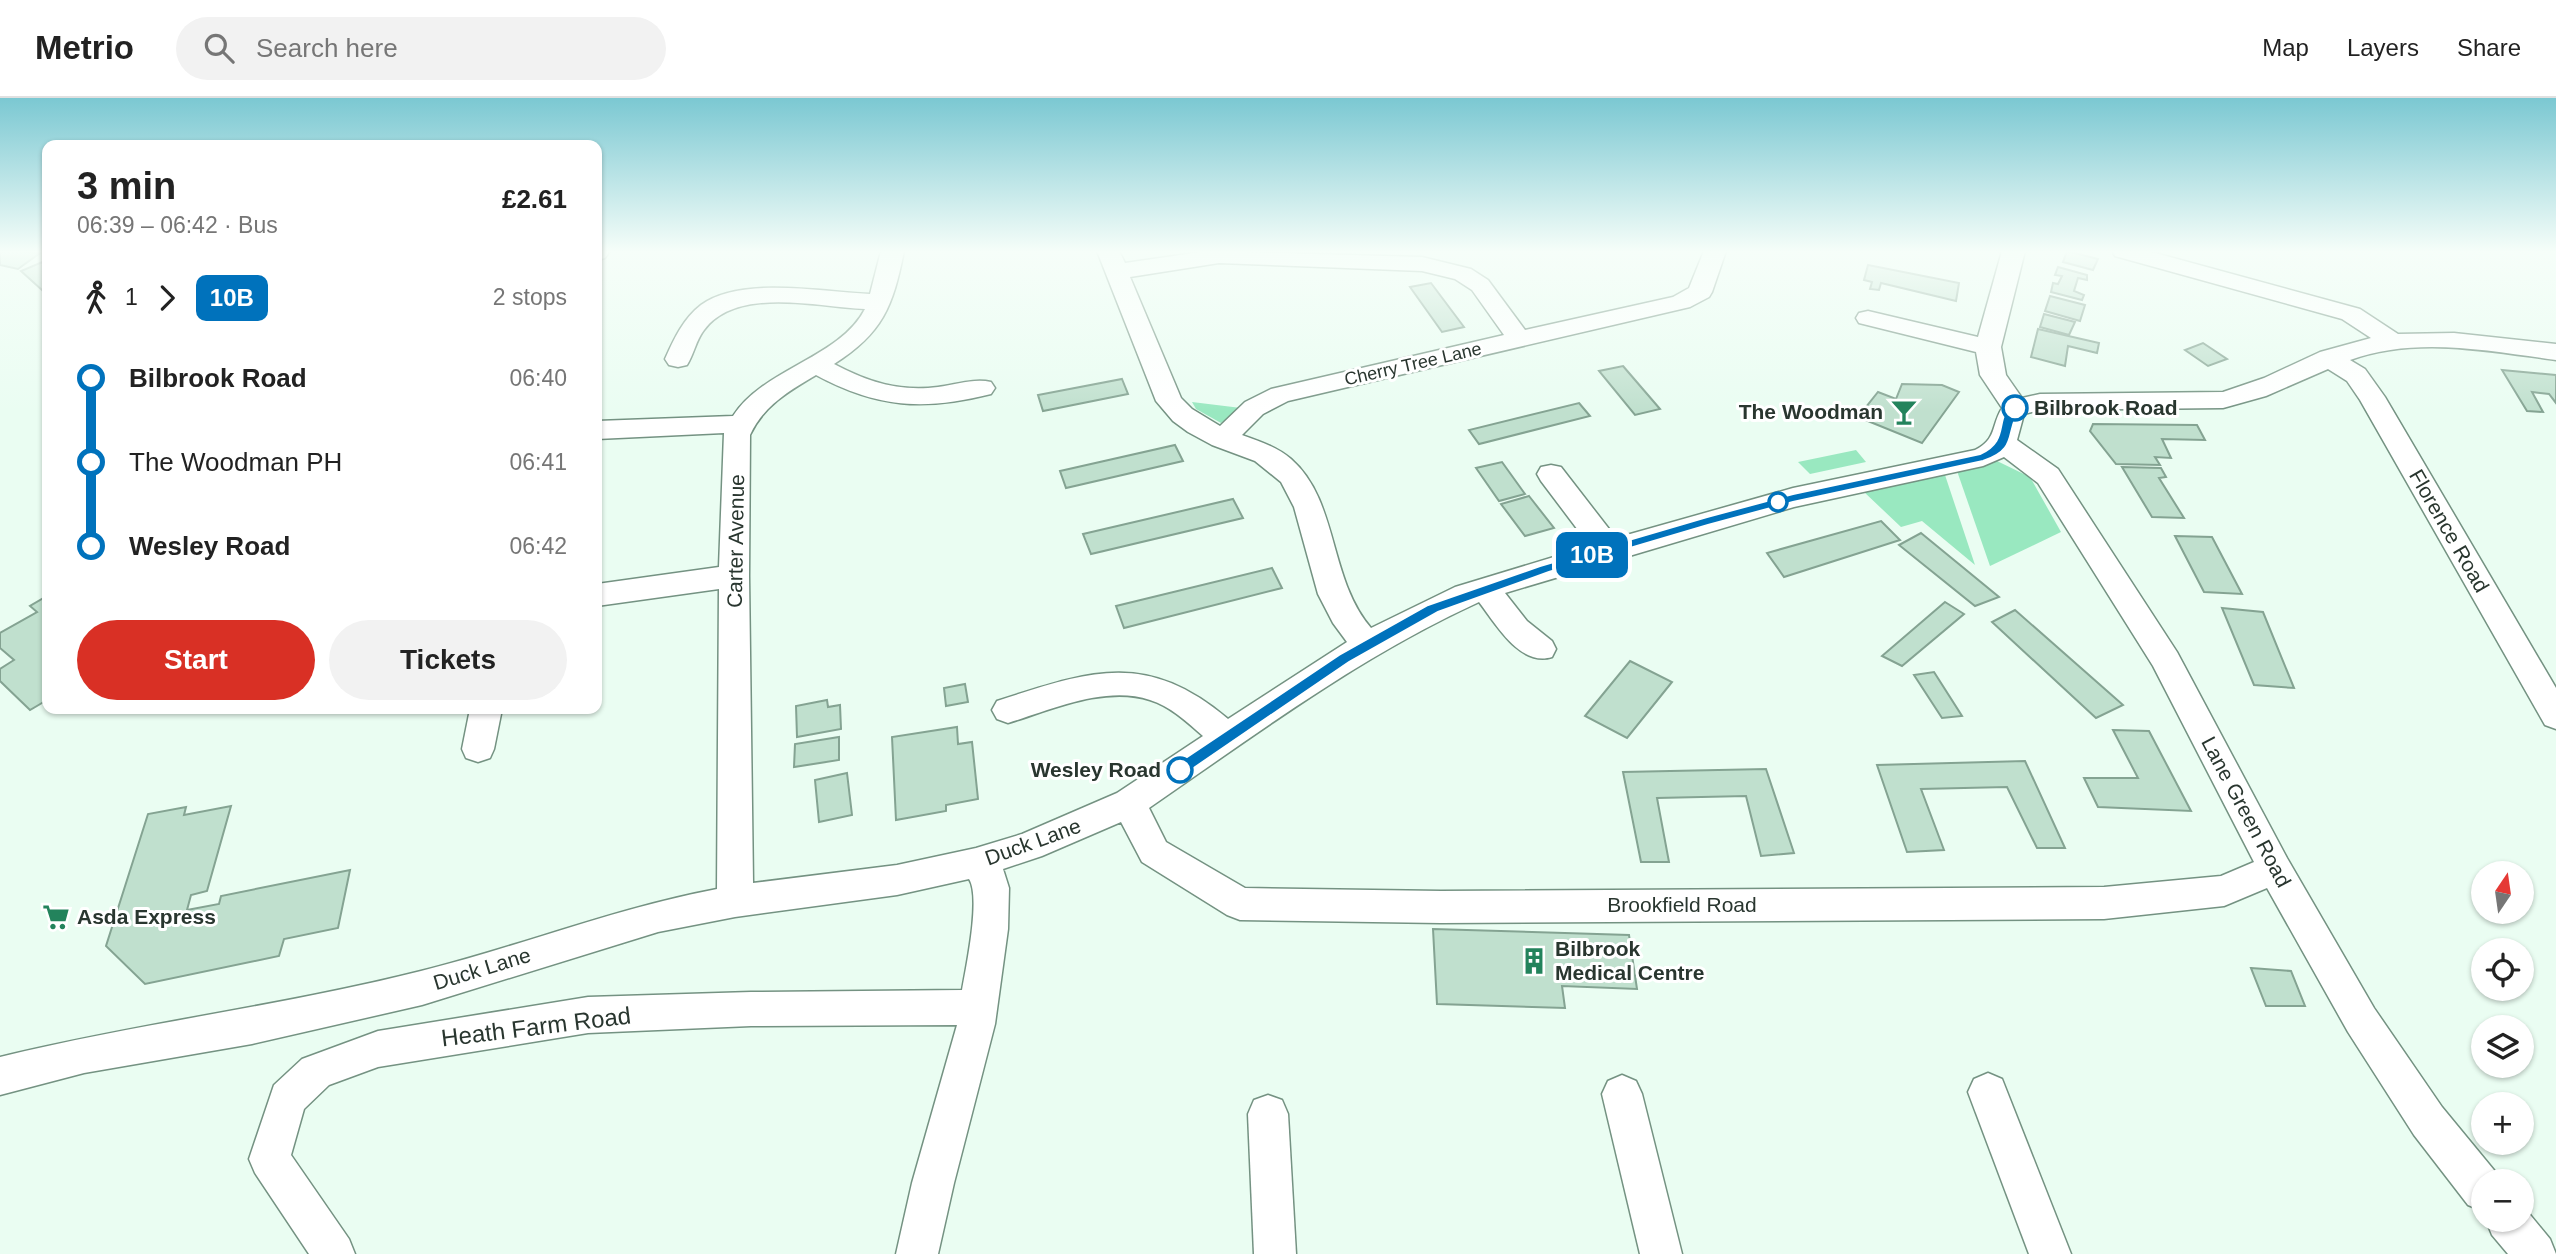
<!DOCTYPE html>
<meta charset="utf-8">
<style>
:root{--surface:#fff;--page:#f2f2f2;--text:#222;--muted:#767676;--line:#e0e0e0;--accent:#d93025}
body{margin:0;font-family:Arial,sans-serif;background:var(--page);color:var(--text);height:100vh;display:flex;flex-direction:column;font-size:26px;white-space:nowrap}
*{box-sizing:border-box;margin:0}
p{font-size:23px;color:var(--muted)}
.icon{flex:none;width:38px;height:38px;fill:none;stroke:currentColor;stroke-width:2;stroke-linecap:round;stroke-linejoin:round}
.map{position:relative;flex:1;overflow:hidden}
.sheet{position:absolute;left:42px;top:42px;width:560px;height:574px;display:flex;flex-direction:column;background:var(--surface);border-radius:14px;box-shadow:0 2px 5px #0004}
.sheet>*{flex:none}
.badge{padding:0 14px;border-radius:10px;font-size:24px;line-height:46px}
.needle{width:46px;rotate:13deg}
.tools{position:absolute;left:2471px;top:763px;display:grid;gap:14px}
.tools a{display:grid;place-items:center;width:63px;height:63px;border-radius:50%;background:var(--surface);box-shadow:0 2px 5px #0004;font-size:35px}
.map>.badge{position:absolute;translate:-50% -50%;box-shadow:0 0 0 4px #fff}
.legs{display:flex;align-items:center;gap:10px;height:77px;padding:0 35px;font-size:23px}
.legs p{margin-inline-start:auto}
.headline{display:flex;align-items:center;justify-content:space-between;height:119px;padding:0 35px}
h1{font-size:38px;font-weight:600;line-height:52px}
.primary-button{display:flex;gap:14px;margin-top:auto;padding:14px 35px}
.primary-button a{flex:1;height:80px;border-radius:42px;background:var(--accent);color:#fff;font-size:28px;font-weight:600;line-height:80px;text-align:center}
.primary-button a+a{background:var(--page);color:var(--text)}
ul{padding:0 35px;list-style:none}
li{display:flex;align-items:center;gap:24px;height:84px;font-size:26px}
li i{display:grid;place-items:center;width:10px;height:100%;margin:0 9px;background:currentColor}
li i::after{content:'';width:18px;height:18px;margin:-9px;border:5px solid;border-radius:50%;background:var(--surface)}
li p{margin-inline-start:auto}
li:first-child i{background:linear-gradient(#0000 50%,currentColor 0)}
li:last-child i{background:linear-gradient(currentColor 50%,#0000 0)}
header{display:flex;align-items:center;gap:42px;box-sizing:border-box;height:98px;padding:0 35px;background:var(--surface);border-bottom:2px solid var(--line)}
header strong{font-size:33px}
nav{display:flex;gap:38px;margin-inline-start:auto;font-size:24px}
.search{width:490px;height:63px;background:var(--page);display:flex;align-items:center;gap:18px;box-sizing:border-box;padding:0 24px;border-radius:38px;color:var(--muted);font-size:26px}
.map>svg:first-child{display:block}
.green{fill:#99e8c0}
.building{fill:#c0e0ce;stroke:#84a392;stroke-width:2}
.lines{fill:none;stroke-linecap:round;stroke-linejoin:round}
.minor-casing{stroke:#749282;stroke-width:3}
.minor{fill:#fff;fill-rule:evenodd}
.line-1{fill:#0072bc;stroke:#fff;stroke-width:2}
.stop-1-dot{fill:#fff;stroke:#0072bc;stroke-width:3.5}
.labels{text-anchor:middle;stroke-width:6;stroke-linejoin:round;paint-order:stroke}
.far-street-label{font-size:18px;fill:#29362f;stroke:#fff}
.stop-label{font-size:21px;font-weight:bold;fill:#29362f;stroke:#fff;text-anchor:start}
.poi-label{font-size:21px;font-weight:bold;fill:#29362f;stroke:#fff;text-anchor:start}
.street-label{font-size:21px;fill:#29362f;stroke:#fff}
.near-street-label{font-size:24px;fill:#29362f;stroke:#fff}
</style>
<header>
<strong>Metrio</strong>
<div class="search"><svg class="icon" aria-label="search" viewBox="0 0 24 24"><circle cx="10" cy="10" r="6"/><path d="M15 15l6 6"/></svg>Search here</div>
<nav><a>Map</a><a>Layers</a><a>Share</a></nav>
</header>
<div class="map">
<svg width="2556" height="1156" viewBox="0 0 2556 1156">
<rect width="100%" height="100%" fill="#eafdf2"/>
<g class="green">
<path d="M 1192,304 L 1241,310 L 1221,325 L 1196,311 Z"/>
<path d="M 1856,352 L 1866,364 L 1810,376 L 1798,364 Z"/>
<path d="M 1997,363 L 2030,379 L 2061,434 L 1990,468 L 1957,373 Z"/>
<path d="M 1943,371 L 1975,467 L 1922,423 L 1901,429 L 1863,393 Z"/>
</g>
<g class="building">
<path d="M 4,153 L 19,153 L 40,155 L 18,171 L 0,167 L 0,155 Z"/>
<path d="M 2067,153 L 2098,161 L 2093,172 L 2063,164 Z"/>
<path d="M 47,162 L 47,192 L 43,193 L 21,173 Z"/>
<path d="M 1868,167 L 1959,185 L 1956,203 L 1881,185 L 1879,192 L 1870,191 L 1872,184 L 1864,182 Z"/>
<path d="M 2058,169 L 2087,177 L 2087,182 L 2078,180 L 2074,193 L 2084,197 L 2082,202 L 2051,194 L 2053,185 L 2058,186 L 2062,178 L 2055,177 Z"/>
<path d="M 1431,185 L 1464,229 L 1442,234 L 1410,189 Z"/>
<path d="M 2050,198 L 2085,207 L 2080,223 L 2045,213 Z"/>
<path d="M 2044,216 L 2075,224 L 2069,237 L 2040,229 Z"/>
<path d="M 2038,231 L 2099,245 L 2097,255 L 2068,248 L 2065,268 L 2031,259 Z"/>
<path d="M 2203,245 L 2227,261 L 2208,268 L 2185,252 Z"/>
<path d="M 1623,268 L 1660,311 L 1635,317 L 1599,273 Z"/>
<path d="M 2502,272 L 2556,277 L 2556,305 L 2549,296 L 2532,294 L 2543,314 L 2527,313 Z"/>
<path d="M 1122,281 L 1128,296 L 1043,313 L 1038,297 Z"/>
<path d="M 1902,286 L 1942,287 L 1959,294 L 1922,345 L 1858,319 L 1878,294 L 1896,301 Z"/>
<path d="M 1579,305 L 1590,318 L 1479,346 L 1469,332 Z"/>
<path d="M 2093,326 L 2197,327 L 2205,342 L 2162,341 L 2171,360 L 2155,359 L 2160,367 L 2116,366 L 2090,333 Z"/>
<path d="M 1175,347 L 1183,363 L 1066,390 L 1060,373 Z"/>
<path d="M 1502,364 L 1525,396 L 1499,403 L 1476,370 Z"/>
<path d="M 2122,369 L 2161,370 L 2166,379 L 2159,380 L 2184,420 L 2152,419 Z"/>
<path d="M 1529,398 L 1554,430 L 1525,438 L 1501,406 Z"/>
<path d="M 1233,401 L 1243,420 L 1091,456 L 1083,436 Z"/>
<path d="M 1881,423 L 1900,442 L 1784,479 L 1767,455 Z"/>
<path d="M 1921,435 L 1999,499 L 1975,508 L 1899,447 Z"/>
<path d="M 2175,438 L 2212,439 L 2242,496 L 2204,494 Z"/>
<path d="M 1272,470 L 1282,490 L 1124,530 L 1116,508 Z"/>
<path d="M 47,498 L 47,602 L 30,612 L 0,583 L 0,571 L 14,562 L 0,550 L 0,535 L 37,514 L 30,508 Z"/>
<path d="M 1945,504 L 1964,516 L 1902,568 L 1882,558 Z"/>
<path d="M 2222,510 L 2263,514 L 2294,590 L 2254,587 Z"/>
<path d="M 2015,512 L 2123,607 L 2096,620 L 1992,524 Z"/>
<path d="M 1630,563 L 1672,584 L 1627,640 L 1585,618 Z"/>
<path d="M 1934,574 L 1962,618 L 1942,620 L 1914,577 Z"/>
<path d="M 965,586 L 968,604 L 946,608 L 944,590 Z"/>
<path d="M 827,602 L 828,609 L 840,607 L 841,631 L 797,639 L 796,608 Z"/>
<path d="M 957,629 L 958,646 L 972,644 L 978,701 L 946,707 L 946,713 L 896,722 L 892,639 Z"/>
<path d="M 2113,632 L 2149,633 L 2191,713 L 2098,709 L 2084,680 L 2138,680 Z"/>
<path d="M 839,639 L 839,662 L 794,669 L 795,646 Z"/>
<path d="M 2025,663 L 2065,750 L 2037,750 L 2007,689 L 1921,691 L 1944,752 L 1907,754 L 1877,667 Z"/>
<path d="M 1766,671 L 1794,755 L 1761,758 L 1746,698 L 1657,700 L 1669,764 L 1641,764 L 1623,674 Z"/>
<path d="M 847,675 L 852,717 L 819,724 L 815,682 Z"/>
<path d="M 231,708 L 207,793 L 191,797 L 187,812 L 219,806 L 221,798 L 350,772 L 338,830 L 284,841 L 279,858 L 145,886 L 106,848 L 148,716 L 186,709 L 184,717 Z"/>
<path d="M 1433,831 L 1629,837 L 1637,891 L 1562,888 L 1565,910 L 1437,906 Z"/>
<path d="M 2251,870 L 2291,873 L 2305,908 L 2266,908 Z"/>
</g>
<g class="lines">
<defs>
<g id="minor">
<path d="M 597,153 L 610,153 L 605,160 L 597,162 Z"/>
<path d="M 881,153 L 904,153 C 893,208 883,235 834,266 C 868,284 899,294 938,289 C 955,287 974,280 991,284 L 995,290 L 991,296 C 924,313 877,310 816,277 C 789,293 763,308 750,337 L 749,478 L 753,785 L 897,767 L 976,750 L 1022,736 L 1117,695 L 1203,638 C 1187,624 1170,608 1150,602 C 1105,587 1051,612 1008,625 L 997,621 L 992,612 L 997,603 C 1090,573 1146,552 1228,621 L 1347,544 L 1333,525 L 1318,496 L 1294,409 L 1281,384 L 1255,363 L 1212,347 L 1188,334 L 1173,323 L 1156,303 L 1097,153 L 1119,153 L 1125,165 L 1208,153 L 1422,159 L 1471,171 L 1488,182 L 1525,232 L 1673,199 L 1689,190 L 1704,153 L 1726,153 L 1712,194 L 1709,199 L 1690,209 L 1288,303 L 1263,316 L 1242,337 C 1259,343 1277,349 1291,361 C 1339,403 1328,480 1371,530 L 1455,489 L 1590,448 L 1541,383 L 1537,376 L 1541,369 L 1551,367 L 1561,369 L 1616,440 L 1793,390 L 1975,352 C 1997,341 1991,328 2002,310 L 1980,277 L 1976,254 L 1859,225 L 1856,220 L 1859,215 L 1868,213 L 1978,239 L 2002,153 L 2025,153 L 2001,249 L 2006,277 L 2022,300 L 2040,296 L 2223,294 L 2264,280 L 2320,254 L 2371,240 L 2342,221 L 2115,158 L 2112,153 L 2148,153 L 2360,211 L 2398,236 L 2454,235 L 2556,246 L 2556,262 C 2489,253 2416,238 2350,262 L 2365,271 L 2385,299 L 2556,590 L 2556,631 L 2545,627 L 2360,302 L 2347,283 L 2328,271 L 2266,298 L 2223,310 L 2040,312 L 2024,316 L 2017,342 L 2058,371 L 2095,428 L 2177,554 L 2287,760 L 2374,910 L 2442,1009 L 2498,1077 L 2500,1083 L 2483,1083 L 2483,1113 L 2468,1107 L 2414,1037 L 2348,934 L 2267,790 L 2224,808 L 2104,821 L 1441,825 L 1240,822 L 1227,817 L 1142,764 L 1121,724 L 1042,758 L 1003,771 L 1009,790 L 1008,831 L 995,926 L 954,1085 L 938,1156 L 896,1156 L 912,1085 L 957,927 L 751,928 L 588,935 L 378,969 L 329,987 L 304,1011 L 291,1057 L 349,1141 L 355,1156 L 309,1156 L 255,1075 L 249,1061 L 274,987 L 302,961 L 378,933 L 588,899 L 751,894 L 962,892 C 966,869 981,799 969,781 L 897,797 L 735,819 L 658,834 L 422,907 L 252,946 L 84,975 L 0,997 L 0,959 C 139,925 282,908 421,873 C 521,848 616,810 717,791 L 719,491 L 597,508 L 597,486 L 719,469 L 724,335 L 597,341 L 597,323 L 733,318 C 764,270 840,260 865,211 C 816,209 737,188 704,232 C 696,242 694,256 687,267 L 678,269 L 669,267 L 665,261 C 674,241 683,221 701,207 C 741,178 822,194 870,196 ZM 1219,165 L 1422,173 L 1455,181 L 1472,192 L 1504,237 L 1271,291 L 1245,304 L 1220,328 L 1192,311 L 1181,300 L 1130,179 ZM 2004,359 L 2038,385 L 2153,568 L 2254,764 L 2221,778 L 2104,789 L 1441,793 L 1245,790 L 1166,744 L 1149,710 C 1255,637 1359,559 1477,505 L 1479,504 C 1496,526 1520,569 1552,559 L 1556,551 L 1552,543 L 1527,523 L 1505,495 L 1794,409 L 1983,368 Z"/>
<path d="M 470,611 L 502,611 L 494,651 L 490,660 L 478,664 L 466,660 L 462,651 Z"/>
<path d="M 1988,975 L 2002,981 L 2071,1156 L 2029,1156 L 1968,994 L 1974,981 Z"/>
<path d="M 1622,977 L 1636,983 L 1642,996 L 1682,1156 L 1640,1156 L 1602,996 L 1608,983 Z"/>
<path d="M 1268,997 L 1282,1002 L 1288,1016 L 1296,1156 L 1254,1156 L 1248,1016 L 1254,1002 Z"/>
<path d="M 2522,1107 L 2550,1141 L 2556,1156 L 2508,1156 L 2492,1137 L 2486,1122 L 2522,1122 Z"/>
</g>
</defs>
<use href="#minor" class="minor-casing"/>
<use href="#minor" class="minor"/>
</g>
<linearGradient id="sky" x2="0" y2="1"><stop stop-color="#7bc8d2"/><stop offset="0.49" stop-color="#f6fef9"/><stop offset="1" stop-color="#f6fef9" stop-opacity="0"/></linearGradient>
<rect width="2556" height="314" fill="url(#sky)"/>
<path class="line-1" d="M 2015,306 L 2021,310 C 2004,333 2020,351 1983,363 L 1793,404 L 1708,427 L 1549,474 L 1438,514 L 1349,564 L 1185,676 L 1180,677 L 1173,672 L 1175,667 L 1339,557 L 1428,507 L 1540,468 L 1707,419 L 1793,396 L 1980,356 C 2012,342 1992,317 2015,306 Z"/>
<defs>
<symbol id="bar-bare" viewBox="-9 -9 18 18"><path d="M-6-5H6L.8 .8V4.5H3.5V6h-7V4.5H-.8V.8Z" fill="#23835c" stroke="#fff" stroke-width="2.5" paint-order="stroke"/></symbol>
<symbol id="supermarket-bare" viewBox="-9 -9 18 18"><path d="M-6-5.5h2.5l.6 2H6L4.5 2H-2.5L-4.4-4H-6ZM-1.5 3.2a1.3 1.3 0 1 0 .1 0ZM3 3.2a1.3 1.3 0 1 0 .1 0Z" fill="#23835c" stroke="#fff" stroke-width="2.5" paint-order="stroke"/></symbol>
<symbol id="building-bare" viewBox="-9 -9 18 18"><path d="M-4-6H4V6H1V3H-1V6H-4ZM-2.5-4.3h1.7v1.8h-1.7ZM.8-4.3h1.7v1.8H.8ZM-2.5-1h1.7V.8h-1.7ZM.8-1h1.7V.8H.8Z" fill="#23835c" stroke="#fff" stroke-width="2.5" paint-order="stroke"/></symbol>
</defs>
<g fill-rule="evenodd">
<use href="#bar-bare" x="1885" y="295" width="38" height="38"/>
<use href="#supermarket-bare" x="37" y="800" width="38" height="38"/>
<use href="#building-bare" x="1515" y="844" width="38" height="38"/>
</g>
<g class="stop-1-dot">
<circle cx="2015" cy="310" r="12"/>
<circle cx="1778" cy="404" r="9"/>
<circle cx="1180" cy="672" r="12"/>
</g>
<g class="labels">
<g class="far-street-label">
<text transform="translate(1413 266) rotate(-13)" y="6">Cherry Tree Lane</text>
</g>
<g class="stop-label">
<text x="2034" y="317">Bilbrook Road</text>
<text x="1161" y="679" text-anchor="end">Wesley Road</text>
</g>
<g class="poi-label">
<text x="1883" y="321" text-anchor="end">The Woodman</text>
<text x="77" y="826">Asda Express</text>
<text x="1555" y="858">Bilbrook<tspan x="1555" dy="24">Medical Centre</tspan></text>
</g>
<g class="street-label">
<text transform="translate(2449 433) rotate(60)" y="7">Florence Road</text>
<text transform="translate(736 443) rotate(-89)" y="7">Carter Avenue</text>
<text transform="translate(2246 714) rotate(62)" y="7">Lane Green Road</text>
<text transform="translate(1033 744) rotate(-20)" y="7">Duck Lane</text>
<text x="1682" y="814">Brookfield Road</text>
<text transform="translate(482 871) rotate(-17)" y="7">Duck Lane</text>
</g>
<g class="near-street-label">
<text transform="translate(536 929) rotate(-7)" y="8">Heath Farm Road</text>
</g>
</g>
</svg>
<div class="tools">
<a><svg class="needle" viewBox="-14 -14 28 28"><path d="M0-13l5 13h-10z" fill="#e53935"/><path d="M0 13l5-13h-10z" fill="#767676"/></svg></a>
<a><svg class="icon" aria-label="locate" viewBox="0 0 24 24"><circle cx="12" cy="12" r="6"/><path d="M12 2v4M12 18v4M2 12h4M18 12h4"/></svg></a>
<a><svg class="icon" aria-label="layers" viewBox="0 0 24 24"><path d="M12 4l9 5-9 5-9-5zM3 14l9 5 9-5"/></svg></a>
<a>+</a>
<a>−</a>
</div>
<b class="badge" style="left:1592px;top:457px;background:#0072bc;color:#fff">10B</b>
<section class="sheet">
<div class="headline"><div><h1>3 min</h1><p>06:39 – 06:42 · Bus</p></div><b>£2.61</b></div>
<div class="legs"><svg class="icon" aria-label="walk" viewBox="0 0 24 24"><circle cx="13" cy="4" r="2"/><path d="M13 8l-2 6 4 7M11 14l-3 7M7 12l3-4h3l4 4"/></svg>1<svg class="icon" aria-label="forward" viewBox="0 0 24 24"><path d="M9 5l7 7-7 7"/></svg><b class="badge" style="background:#0072bc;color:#fff">10B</b><p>2 stops</p></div>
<ul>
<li><i style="color:#0072bc"></i><b>Bilbrook Road</b><p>06:40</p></li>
<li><i style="color:#0072bc"></i><span>The Woodman PH</span><p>06:41</p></li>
<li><i style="color:#0072bc"></i><b>Wesley Road</b><p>06:42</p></li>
</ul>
<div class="primary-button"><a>Start</a><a>Tickets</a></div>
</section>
</div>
